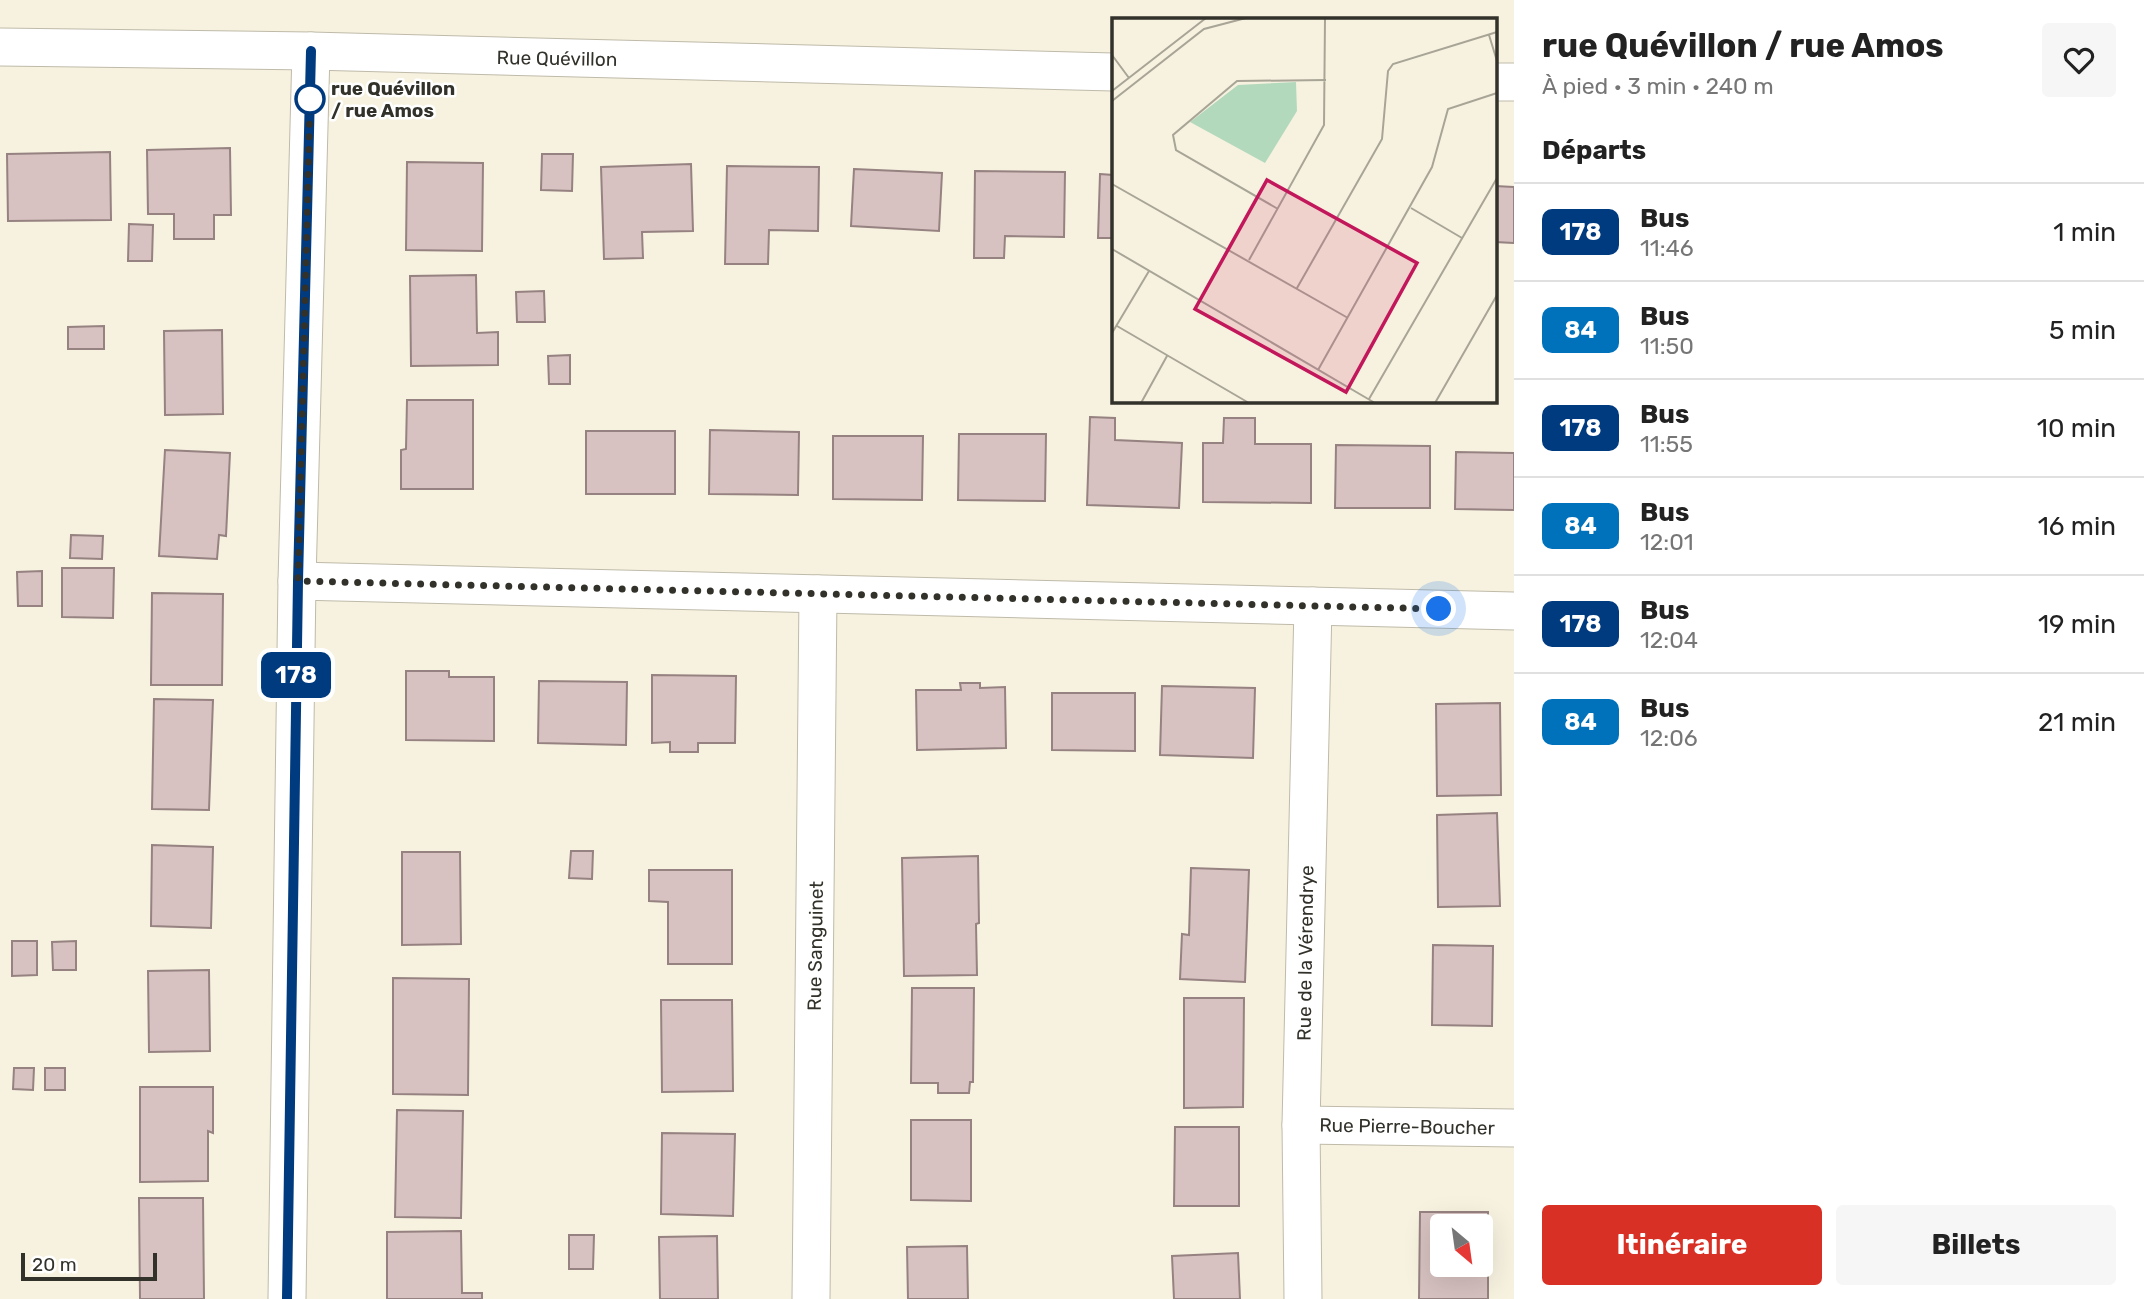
<!DOCTYPE html>
<html lang="fr">
<meta charset="utf-8">
<style>
:root{--surface:#fff;--page:#f6f6f6;--text:#222;--muted:#767676;--line:#e0e0e0;--accent:#d93025}
body{margin:0;font-family:Rubik,sans-serif;background:var(--page);color:var(--text);height:100vh;display:flex;flex-direction:column;font-size:26px;white-space:nowrap}
*{box-sizing:border-box;margin:0}
p{font-size:23px;color:var(--muted)}
.icon{flex:none;width:38px;height:38px;fill:none;stroke:currentColor;stroke-width:2;stroke-linecap:round;stroke-linejoin:round}
.map{position:relative;flex:1;overflow:hidden}
.details{display:flex;flex-direction:column;background:var(--surface);width:630px}
.details>*{flex:none}
.badge{padding:0 14px;border-radius:10px;font-size:24px;line-height:46px}
.needle{width:46px;rotate:151deg}
.controls{position:absolute;left:1430px;top:1214px;display:grid;gap:14px}
.controls a{display:grid;place-items:center;width:63px;height:63px;border-radius:7px;background:var(--surface);box-shadow:0 7px 28px #0002;font-size:35px}
.scale{position:absolute;left:21px;bottom:18px;width:136px;box-sizing:border-box;padding-left:7px;border:4px solid #32312a;border-top:0;font-size:19px;line-height:24px;white-space:nowrap;color:#32312a;-webkit-text-stroke:5px #fff;paint-order:stroke}
.you{position:absolute;width:35px;height:35px;margin:-18px;border:5px solid #fff;border-radius:50%;background:#1a73e8;box-shadow:0 0 0 10px #1a73e833}
.map>.badge{position:absolute;translate:-50% -50%;box-shadow:0 0 0 4px #fff}
h2{padding:0 28px;font-size:26px;line-height:63px}
.round{display:grid;place-items:center;flex:none;width:74px;height:74px;border-radius:7px;background:var(--page)}
.overview{display:flex;align-items:center;justify-content:space-between;height:119px;padding:0 28px}
h1{font-size:33px;font-weight:700;line-height:52px}
.primary-button{display:flex;gap:14px;margin-top:auto;padding:14px 28px}
.primary-button a{flex:1;height:80px;border-radius:7px;background:var(--accent);color:#fff;font-size:28px;font-weight:700;line-height:80px;text-align:center}
.primary-button a+a{background:var(--page);color:var(--text)}
ul{padding:0;list-style:none}
li{display:flex;align-items:center;gap:21px;height:98px;padding:0 28px;border-top:2px solid var(--line)}
li div{flex:1}
li b{display:block;font-size:26px}
li em{font-style:normal}
li .badge{min-width:77px;font-weight:700;text-align:center}
main{display:flex;flex:1;min-height:0}
.map>svg:first-child{display:block}
.building{fill:#d7c2c1;stroke:#968281;stroke-width:2;fill-rule:evenodd}
.lines{fill:none;stroke-linecap:round;stroke-linejoin:round}
.minor-casing{stroke:#bfbaa9;stroke-width:39}
.minor{stroke:#fff;stroke-width:37}
.line-casing{stroke:#fff;stroke-width:16}
.line{stroke:#003b80;stroke-width:10}
.walk{stroke:#32312a;stroke-width:7;stroke-dasharray:0 12.6}
.stop-dot{fill:#fff;stroke:#003b80;stroke-width:3.5}
.labels{text-anchor:middle;stroke-width:5;stroke-linejoin:round;paint-order:stroke}
.street-label{font-size:19px;fill:#32312a;stroke:#fff}
.stop-label{font-size:19px;font-weight:bold;fill:#32312a;stroke:#fff;text-anchor:start}
.inset-road{fill:none;stroke:#a8a597;stroke-width:2}
.view{fill:#c2185b;fill-opacity:0.15;stroke:#c2185b;stroke-width:3.5}
.inset-edge{fill:none;stroke:#32312a;stroke-width:3.5}
</style>
<main>
<div class="map">
<svg width="1514" height="1299" viewBox="0 0 1514 1299">
<rect width="100%" height="100%" fill="#f7f2e0"/>
<g class="building">
<path d="M 230,148 L 231,215 L 214,215 L 214,239 L 174,239 L 174,214 L 148,214 L 147,150 Z"/>
<path d="M 110,152 L 111,220 L 8,221 L 7,154 Z"/>
<path d="M 542,154 L 573,154 L 572,191 L 541,190 Z"/>
<path d="M 407,162 L 483,163 L 482,251 L 406,250 Z"/>
<path d="M 691,164 L 693,231 L 642,232 L 643,258 L 604,259 L 601,167 Z"/>
<path d="M 727,166 L 819,167 L 818,231 L 769,230 L 768,264 L 725,264 Z"/>
<path d="M 854,169 L 942,173 L 939,231 L 851,226 Z"/>
<path d="M 975,171 L 1065,172 L 1064,237 L 1005,236 L 1004,258 L 974,258 Z"/>
<path d="M 1100,174 L 1113,175 L 1113,238 L 1098,238 Z"/>
<path d="M 1495,186 L 1514,187 L 1514,243 L 1495,242 Z"/>
<path d="M 129,224 L 153,225 L 152,261 L 128,261 Z"/>
<path d="M 476,275 L 477,333 L 498,332 L 498,365 L 411,366 L 410,276 Z"/>
<path d="M 544,291 L 545,322 L 517,322 L 516,292 Z"/>
<path d="M 104,326 L 104,349 L 68,349 L 68,327 Z"/>
<path d="M 222,330 L 223,414 L 165,415 L 164,331 Z"/>
<path d="M 570,355 L 570,384 L 549,384 L 548,356 Z"/>
<path d="M 407,400 L 473,400 L 473,489 L 401,489 L 401,450 L 406,449 Z"/>
<path d="M 1090,417 L 1115,418 L 1115,440 L 1182,443 L 1179,508 L 1087,505 Z"/>
<path d="M 1224,418 L 1255,418 L 1255,444 L 1311,444 L 1311,503 L 1203,502 L 1203,443 L 1223,443 Z"/>
<path d="M 710,430 L 799,432 L 798,495 L 709,494 Z"/>
<rect x="586" y="431" width="89" height="63"/>
<path d="M 959,434 L 1046,434 L 1045,501 L 958,500 Z"/>
<path d="M 833,436 L 923,436 L 922,500 L 833,499 Z"/>
<path d="M 1336,445 L 1430,446 L 1430,508 L 1335,508 Z"/>
<path d="M 165,450 L 230,453 L 226,536 L 219,535 L 217,559 L 159,556 Z"/>
<path d="M 1456,452 L 1514,453 L 1514,510 L 1455,509 Z"/>
<path d="M 71,535 L 103,536 L 102,559 L 70,558 Z"/>
<path d="M 62,568 L 114,568 L 113,618 L 62,617 Z"/>
<path d="M 42,571 L 42,606 L 18,606 L 17,572 Z"/>
<path d="M 152,593 L 223,594 L 222,685 L 151,685 Z"/>
<path d="M 406,671 L 449,671 L 449,677 L 494,677 L 494,741 L 406,740 Z"/>
<path d="M 652,675 L 736,676 L 735,743 L 698,743 L 698,752 L 670,752 L 670,742 L 652,743 Z"/>
<path d="M 539,681 L 627,682 L 626,745 L 538,743 Z"/>
<path d="M 960,683 L 980,683 L 980,688 L 1005,687 L 1006,748 L 917,750 L 916,690 L 961,690 Z"/>
<path d="M 1162,686 L 1255,688 L 1253,758 L 1160,755 Z"/>
<path d="M 1052,693 L 1135,693 L 1135,751 L 1052,750 Z"/>
<path d="M 154,699 L 213,700 L 209,810 L 152,809 Z"/>
<path d="M 1500,703 L 1501,795 L 1437,796 L 1436,704 Z"/>
<path d="M 1497,813 L 1500,906 L 1438,907 L 1437,815 Z"/>
<path d="M 152,845 L 213,847 L 211,928 L 151,926 Z"/>
<path d="M 571,851 L 593,851 L 592,879 L 569,878 Z"/>
<path d="M 402,852 L 460,852 L 461,944 L 402,945 Z"/>
<path d="M 978,856 L 979,923 L 976,924 L 977,975 L 904,976 L 902,858 Z"/>
<path d="M 1191,868 L 1249,870 L 1245,982 L 1180,979 L 1182,934 L 1189,935 Z"/>
<path d="M 649,870 L 732,870 L 732,964 L 668,964 L 668,902 L 649,901 Z"/>
<path d="M 12,941 L 37,941 L 37,975 L 12,976 Z"/>
<path d="M 76,941 L 76,970 L 53,970 L 52,942 Z"/>
<path d="M 1433,945 L 1493,946 L 1492,1026 L 1432,1025 Z"/>
<path d="M 209,970 L 210,1051 L 149,1052 L 148,971 Z"/>
<path d="M 393,978 L 469,979 L 468,1095 L 393,1094 Z"/>
<path d="M 912,988 L 974,988 L 973,1082 L 970,1082 L 969,1093 L 938,1093 L 938,1083 L 911,1083 Z"/>
<path d="M 1184,998 L 1244,998 L 1243,1107 L 1184,1108 Z"/>
<path d="M 661,1000 L 732,1000 L 733,1091 L 662,1092 Z"/>
<path d="M 14,1068 L 34,1068 L 33,1090 L 13,1089 Z"/>
<rect x="45" y="1068" width="20" height="22"/>
<path d="M 140,1087 L 213,1087 L 213,1133 L 208,1131 L 208,1181 L 140,1182 Z"/>
<path d="M 397,1110 L 463,1111 L 461,1218 L 395,1217 Z"/>
<path d="M 911,1120 L 971,1120 L 971,1201 L 911,1200 Z"/>
<path d="M 1175,1127 L 1239,1127 L 1239,1206 L 1174,1206 Z"/>
<path d="M 662,1133 L 735,1134 L 733,1216 L 661,1214 Z"/>
<path d="M 139,1198 L 203,1198 L 204,1299 L 140,1299 Z"/>
<path d="M 1420,1212 L 1488,1212 L 1488,1299 L 1419,1299 ZM 1442,1227 L 1480,1227 L 1480,1265 L 1442,1265 Z"/>
<path d="M 461,1231 L 462,1293 L 482,1293 L 482,1299 L 387,1299 L 387,1232 Z"/>
<path d="M 569,1235 L 594,1235 L 593,1269 L 569,1269 Z"/>
<path d="M 717,1236 L 718,1299 L 660,1299 L 659,1237 Z"/>
<path d="M 967,1246 L 968,1299 L 908,1299 L 907,1247 Z"/>
<path d="M 1238,1253 L 1240,1299 L 1174,1299 L 1172,1256 Z"/>
</g>
<g class="lines">
<defs>
<g id="minor">
<path d="M 0,47 L 311,51 L 1113,72"/>
<path d="M 1495,82 L 1514,82"/>
<path d="M 297,581 L 1514,611"/>
<path d="M 1301,1125 L 1514,1128"/>
<path d="M 287,1299 L 297,581 L 311,51"/>
<path d="M 811,1299 L 818,594"/>
<path d="M 1303,1299 L 1301,1125 L 1313,606"/>
</g>
</defs>
<use href="#minor" class="minor-casing"/>
<use href="#minor" class="minor"/>
</g>
<g class="lines">
<defs>
<path id="line" d="M 287,1299 L 298,581 L 311,51"/>
</defs>
<use href="#line" class="line-casing"/>
<use href="#line" class="line"/>
<path class="walk" d="M 310,99 L 298,581 L 1439,609"/>
</g>
<circle class="stop-dot" cx="310" cy="99" r="14"/>
<g class="labels">
<g class="street-label">
<text transform="translate(557 58) rotate(1)" y="7">Rue Quévillon</text>
<text transform="translate(815 946) rotate(-89)" y="7">Rue Sanguinet</text>
<text transform="translate(1305 953) rotate(-89)" y="7">Rue de la Vérendrye</text>
<text transform="translate(1407 1126) rotate(1)" y="7">Rue Pierre-Boucher</text>
</g>
<g class="stop-label">
<text x="331" y="95">rue Quévillon<tspan x="331" dy="22">/ rue Amos</tspan></text>
</g>
</g>
<g transform="translate(1112 18)">
<rect width="385" height="385" fill="#f7f2e0"/>
<path d="M 184,64 L 185,93 L 153,145 L 78,104 L 126,67 Z" fill="#b3d9bd"/>
<path class="inset-road" d="M 377,17 L 385,43M 0,37 L 17,60M 0,73 L 94,0M 0,83 L 92,11 L 134,0M 0,166 L 236,300M 299,190 L 350,220M 166,191 L 64,132 L 61,117 L 125,63 L 214,62M 0,231 L 263,385M 137,242 L 212,107 L 213,0M 185,270 L 270,121 L 276,53 L 281,46 L 385,14M 5,308 L 137,385M 0,315 L 37,253M 206,352 L 320,149 L 336,91 L 385,75M 257,381 L 385,160M 29,385 L 55,338M 323,385 L 385,277"/>
<path class="view" d="M 155,162 L 305,245 L 234,374 L 83,291 Z"/>
<rect width="385" height="385" class="inset-edge"/>
</g>
</svg>
<div class="controls">
<a><svg class="needle" viewBox="-14 -14 28 28"><path d="M0-13l5 13h-10z" fill="#e53935"/><path d="M0 13l5-13h-10z" fill="#767676"/></svg></a>
</div>
<div class="scale">20 m</div>
<div class="you" style="left:1439px;top:609px"></div>
<b class="badge" style="left:296px;top:675px;background:#003b80;color:#fff">178</b>
</div>
<section class="details">
<div class="overview"><div><h1>rue Quévillon / rue Amos</h1><p>À pied · 3 min · 240 m</p></div><a class="round"><svg class="icon" aria-label="heart" viewBox="0 0 24 24"><path d="M12 20l-8-8c-3-5 5-10 8-4 3-6 11-1 8 4z"/></svg></a></div>
<h2>Départs</h2>
<ul>
<li><span class="badge" style="background:#003b80;color:#fff">178</span><div><b>Bus</b><p>11:46</p></div><em>1 min</em></li>
<li><span class="badge" style="background:#0072bc;color:#fff">84</span><div><b>Bus</b><p>11:50</p></div><em>5 min</em></li>
<li><span class="badge" style="background:#003b80;color:#fff">178</span><div><b>Bus</b><p>11:55</p></div><em>10 min</em></li>
<li><span class="badge" style="background:#0072bc;color:#fff">84</span><div><b>Bus</b><p>12:01</p></div><em>16 min</em></li>
<li><span class="badge" style="background:#003b80;color:#fff">178</span><div><b>Bus</b><p>12:04</p></div><em>19 min</em></li>
<li><span class="badge" style="background:#0072bc;color:#fff">84</span><div><b>Bus</b><p>12:06</p></div><em>21 min</em></li>
</ul>
<div class="primary-button"><a>Itinéraire</a><a>Billets</a></div>
</section>
</main>
